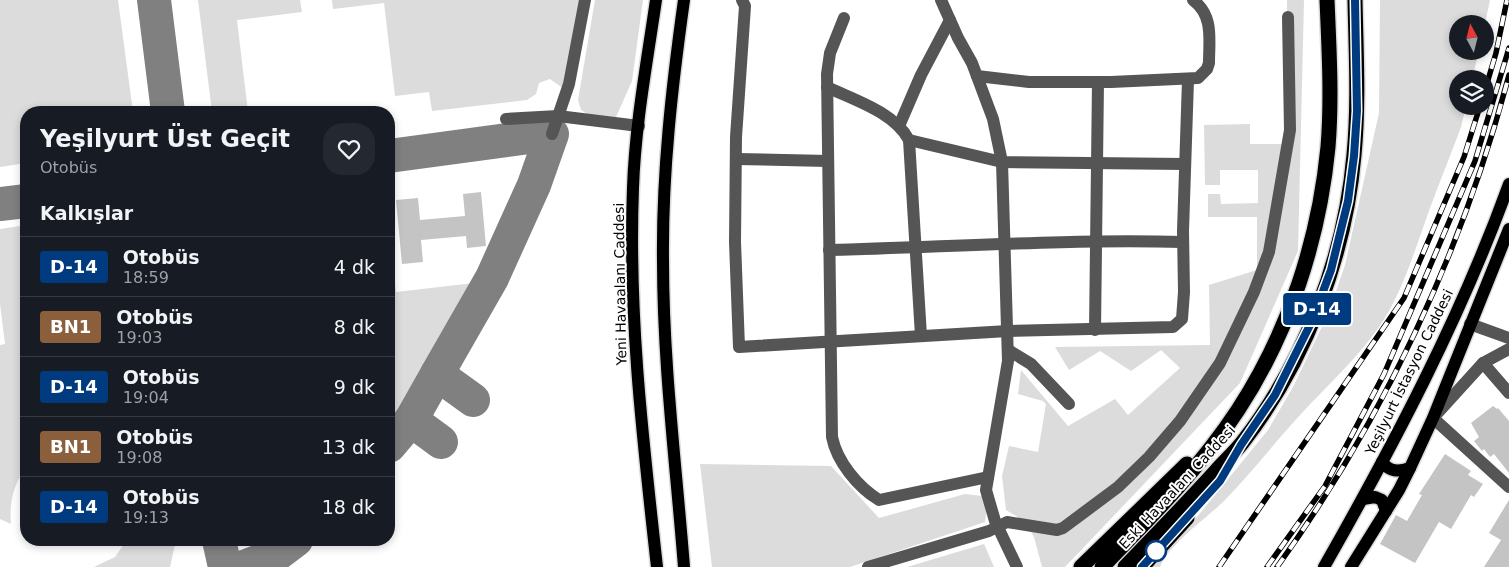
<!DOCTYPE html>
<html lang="tr">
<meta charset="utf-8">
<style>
:root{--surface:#171b24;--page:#242831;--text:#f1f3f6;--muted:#9ea1a6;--line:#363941}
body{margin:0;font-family:"DejaVu Sans",sans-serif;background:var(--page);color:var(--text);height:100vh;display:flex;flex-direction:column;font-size:19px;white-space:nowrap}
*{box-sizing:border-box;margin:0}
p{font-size:16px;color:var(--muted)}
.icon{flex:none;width:28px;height:28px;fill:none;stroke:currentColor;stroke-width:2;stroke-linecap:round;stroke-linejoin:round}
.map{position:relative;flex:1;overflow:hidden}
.details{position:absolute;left:20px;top:106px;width:375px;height:440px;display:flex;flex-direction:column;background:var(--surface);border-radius:20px;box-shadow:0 2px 8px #0003}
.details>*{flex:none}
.badge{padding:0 10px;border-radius:4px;font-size:18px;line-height:32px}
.needle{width:32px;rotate:353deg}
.buttons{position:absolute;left:1449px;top:15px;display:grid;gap:10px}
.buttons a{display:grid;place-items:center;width:45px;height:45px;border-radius:50%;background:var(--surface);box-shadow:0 2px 8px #0003;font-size:25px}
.map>.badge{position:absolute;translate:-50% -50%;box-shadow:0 0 0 2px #fff}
h2{padding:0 20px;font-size:19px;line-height:45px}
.round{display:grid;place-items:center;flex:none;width:52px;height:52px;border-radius:20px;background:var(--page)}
.summary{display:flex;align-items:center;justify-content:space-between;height:85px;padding:0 20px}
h1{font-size:24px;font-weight:800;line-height:38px}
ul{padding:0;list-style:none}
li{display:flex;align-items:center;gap:15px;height:60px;padding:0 20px;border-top:1px solid var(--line)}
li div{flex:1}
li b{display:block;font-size:19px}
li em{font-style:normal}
li .badge{min-width:55px;font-weight:700;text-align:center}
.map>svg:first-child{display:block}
.green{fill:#dcdcdc}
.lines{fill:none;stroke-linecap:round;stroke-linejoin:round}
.taxiway{stroke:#808080;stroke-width:34}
.building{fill:#c4c4c4}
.major-casing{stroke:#dbdbdb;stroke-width:15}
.highway-casing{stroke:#dbdbdb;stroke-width:18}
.minor{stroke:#555;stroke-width:12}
.major{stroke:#000;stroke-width:12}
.highway{stroke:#000;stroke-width:15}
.rail-casing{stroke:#000;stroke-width:5.5}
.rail{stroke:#fff;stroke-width:4;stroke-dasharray:11;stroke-linecap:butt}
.line-casing{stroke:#fff;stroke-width:11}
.line{stroke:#003b80;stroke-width:8}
.stop-dot{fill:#fff;stroke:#003b80;stroke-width:2.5}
.labels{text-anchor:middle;stroke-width:4;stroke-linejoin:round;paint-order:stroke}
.street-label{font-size:14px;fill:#000;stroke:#fff}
</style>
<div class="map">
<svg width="1509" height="567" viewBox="0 0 1509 567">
<rect width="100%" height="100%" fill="#fff"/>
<g class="green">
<path d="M 0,0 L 118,0 L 133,112 L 26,112 L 26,163 L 0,167 Z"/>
<path d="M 198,0 L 300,0 L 302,12 L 237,20 L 248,112 L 212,112 Z"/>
<path d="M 332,0 L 581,0 L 564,89 L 550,79 L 539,83 L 536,94 L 527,100 L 432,111 L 429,92 L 395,96 L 384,3 L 333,9 Z"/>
<path d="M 595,0 L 643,0 L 632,81 L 616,117 L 589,115 L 581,110 L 578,100 Z"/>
<path d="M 1287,0 L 1304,0 L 1298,251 L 1240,383 L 1065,567 L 1042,567 L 1034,537 L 1024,521 L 1006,510 L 1002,476 L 1009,446 L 1038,452 L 1046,404 L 1043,401 L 1018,394 L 1021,370 L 1068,426 L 1115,399 L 1128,415 L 1180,368 L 1161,350 L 1131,371 L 1100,351 L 1069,370 L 1055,347 L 1210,345 L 1209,285 L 1257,270 L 1257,217 L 1208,217 L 1208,194 L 1220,194 L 1221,204 L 1258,203 L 1258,170 L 1220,170 L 1220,185 L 1205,185 L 1204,125 L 1250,124 L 1250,144 L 1288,144 Z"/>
<path d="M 1380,0 L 1490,0 L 1485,24 L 1458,24 L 1458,51 L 1479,51 L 1472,79 L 1458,79 L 1458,106 L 1466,106 L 1461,127 C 1451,154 1440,181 1430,208 C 1415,249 1403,293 1377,330 C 1355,360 1326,387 1301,414 C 1275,442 1252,472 1225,500 C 1207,518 1169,544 1160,567 L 1147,567 L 1163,548 L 1197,517 L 1268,430 L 1293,387 L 1328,314 L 1345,265 L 1379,113 Z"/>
<path d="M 26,225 L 26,466 C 14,485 9,501 11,524 L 0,519 L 0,345 L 5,344 L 0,304 L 0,229 Z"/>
<path d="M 389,232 L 396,292 L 483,282 L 413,395 L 389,426 Z"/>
<path d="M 700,464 L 831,466 L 879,518 L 965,494 L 982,496 L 987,507 L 985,522 L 850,567 L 712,567 Z"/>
<path d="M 127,540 L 176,540 L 170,567 L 94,567 L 115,557 Z"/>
<path d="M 984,544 L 994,567 L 907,567 Z"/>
</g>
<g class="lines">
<g class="taxiway">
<path d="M 154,0 L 168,112"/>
<path d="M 389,156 L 552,134 L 534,185 L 492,278 L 437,374 L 473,400"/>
<path d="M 0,204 L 26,201"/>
<path d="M 437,374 L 411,420 L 441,442"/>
<path d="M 389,446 L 411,420"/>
<path d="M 219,540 L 225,567"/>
<path d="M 244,567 L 276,555 L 296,540"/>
</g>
</g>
<g class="building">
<path d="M 481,192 L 486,246 L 467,248 L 466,236 L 421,240 L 423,262 L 402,264 L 396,200 L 418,198 L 420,220 L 465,216 L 463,194 Z"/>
<path d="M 1493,406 L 1497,409 L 1498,408 L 1509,421 L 1509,473 L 1494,454 L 1490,457 L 1484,449 L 1482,451 L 1474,441 L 1479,437 L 1471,423 Z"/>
<path d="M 1445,454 L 1471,471 L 1468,475 L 1483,484 L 1474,497 L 1471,495 L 1451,529 L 1439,522 L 1415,563 L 1380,544 L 1396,515 L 1407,521 L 1422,495 L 1419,494 Z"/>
<path d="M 1509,500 L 1509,567 L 1484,567 L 1501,540 L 1489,533 Z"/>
</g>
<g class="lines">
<defs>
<g id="major">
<path d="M 656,0 C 647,62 635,126 633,188 C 628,315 643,441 657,567"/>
<path d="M 1382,462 C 1390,472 1398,472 1410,468"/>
<path d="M 1363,499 L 1375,497 L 1382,500 L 1386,511"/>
<path d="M 684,567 C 676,465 663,363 663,261 C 662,173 672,86 684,0"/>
<path d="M 1324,567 C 1394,444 1461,317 1509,184"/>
<path d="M 1351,567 L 1399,490 L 1410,468 L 1433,418 L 1509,229"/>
</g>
<g id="highway">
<path d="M 1081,567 L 1187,464"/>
<path d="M 1102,567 C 1151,517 1200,468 1238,410 C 1289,332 1319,240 1328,147 C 1332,99 1329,48 1327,0"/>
<path d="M 1125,567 C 1156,535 1186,504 1216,471 C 1224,462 1234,453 1242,443 C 1305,362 1345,258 1354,155 C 1359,103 1356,52 1355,0"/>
<path d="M 1142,567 L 1187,518"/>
</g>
</defs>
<use href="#major" class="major-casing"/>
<use href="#highway" class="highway-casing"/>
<g class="minor">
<path d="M 742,0 L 745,6 L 736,137 L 735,242 L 739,347 L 1008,331 L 1173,327 L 1182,319 L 1184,292 L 1183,231 L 1188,80"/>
<path d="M 941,0 L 958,38 L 972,63 L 993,119 L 1002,162 L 1008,361 L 986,490 L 995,521 L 1017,567"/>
<path d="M 844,18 L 830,53 L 827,74 L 832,437 C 837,462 858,487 879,500 L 988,477"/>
<path d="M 977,76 L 1029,82 L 1111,82 L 1198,78 L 1207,69 L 1209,63 C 1209,39 1214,16 1193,0"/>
<path d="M 827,87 C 854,100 894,112 909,140 L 921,336"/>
<path d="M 506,119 L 558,116 L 639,126"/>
<path d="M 899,126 L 921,75 L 950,20"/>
<path d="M 552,134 L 569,84 L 585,0"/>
<path d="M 909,140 L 1002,162 L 1185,164"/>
<path d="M 736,159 L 828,161"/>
<path d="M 829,250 C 947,247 1065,239 1183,242"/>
<path d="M 1470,324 L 1509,338"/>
<path d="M 1095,330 L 1098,82"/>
<path d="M 1509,349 L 1483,363 L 1433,418 L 1509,487"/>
<path d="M 1008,350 L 1031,364 L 1069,404"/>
<path d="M 1483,363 L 1509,393"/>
<path d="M 868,567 L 989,531 L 1007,522 L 1057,530 L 1063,528 L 1118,487 L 1149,457 L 1180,421 L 1220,363 L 1254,292 L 1269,252 L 1290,130 L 1288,17"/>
</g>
<use href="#major" class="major"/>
<use href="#highway" class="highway"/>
<defs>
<g id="rail">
<path d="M 1485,90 L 1496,53 L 1507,0"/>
<path d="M 1219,567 L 1404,298 L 1464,157 L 1480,106"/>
<path d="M 1267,567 L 1325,486 L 1384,374 L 1475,161 L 1509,48"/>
<path d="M 1277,567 C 1383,420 1463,250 1509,75"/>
</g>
</defs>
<use href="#rail" class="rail-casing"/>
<use href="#rail" class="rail"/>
</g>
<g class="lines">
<defs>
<path id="line" d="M 1142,567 L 1220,481 L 1241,445 L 1275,395 L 1312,321 L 1331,270 L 1348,201 L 1354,156 L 1357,111 L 1355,0"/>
</defs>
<use href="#line" class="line-casing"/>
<use href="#line" class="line"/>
</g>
<circle class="stop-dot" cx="1156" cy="551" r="10"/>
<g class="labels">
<g class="street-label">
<text transform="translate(620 284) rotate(-91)" y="5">Yeni Havaalanı Caddesi</text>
<text transform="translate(1409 372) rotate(-64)" y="5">Yeşilyurt İstasyon Caddesi</text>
<text transform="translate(1177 487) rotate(-47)" y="5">Eski Havaalanı Caddesi</text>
</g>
</g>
</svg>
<div class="buttons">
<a><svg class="needle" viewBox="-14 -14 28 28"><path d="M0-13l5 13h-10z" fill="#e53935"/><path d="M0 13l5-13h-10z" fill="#9ea1a6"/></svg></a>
<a><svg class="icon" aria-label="layers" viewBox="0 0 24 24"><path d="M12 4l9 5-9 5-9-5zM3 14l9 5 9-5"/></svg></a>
</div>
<b class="badge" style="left:1317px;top:309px;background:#003b80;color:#fff">D-14</b>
<section class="details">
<div class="summary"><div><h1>Yeşilyurt Üst Geçit</h1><p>Otobüs</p></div><a class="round"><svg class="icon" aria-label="heart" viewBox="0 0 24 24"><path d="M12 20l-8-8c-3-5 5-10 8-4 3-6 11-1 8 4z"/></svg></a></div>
<h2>Kalkışlar</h2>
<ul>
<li><span class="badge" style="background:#003b80;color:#fff">D-14</span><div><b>Otobüs</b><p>18:59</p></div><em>4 dk</em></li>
<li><span class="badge" style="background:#8b5e3c;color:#fff">BN1</span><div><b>Otobüs</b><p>19:03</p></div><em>8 dk</em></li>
<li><span class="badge" style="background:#003b80;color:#fff">D-14</span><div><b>Otobüs</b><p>19:04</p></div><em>9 dk</em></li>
<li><span class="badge" style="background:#8b5e3c;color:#fff">BN1</span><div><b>Otobüs</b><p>19:08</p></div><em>13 dk</em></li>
<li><span class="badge" style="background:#003b80;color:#fff">D-14</span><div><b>Otobüs</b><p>19:13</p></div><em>18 dk</em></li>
</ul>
</section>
</div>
